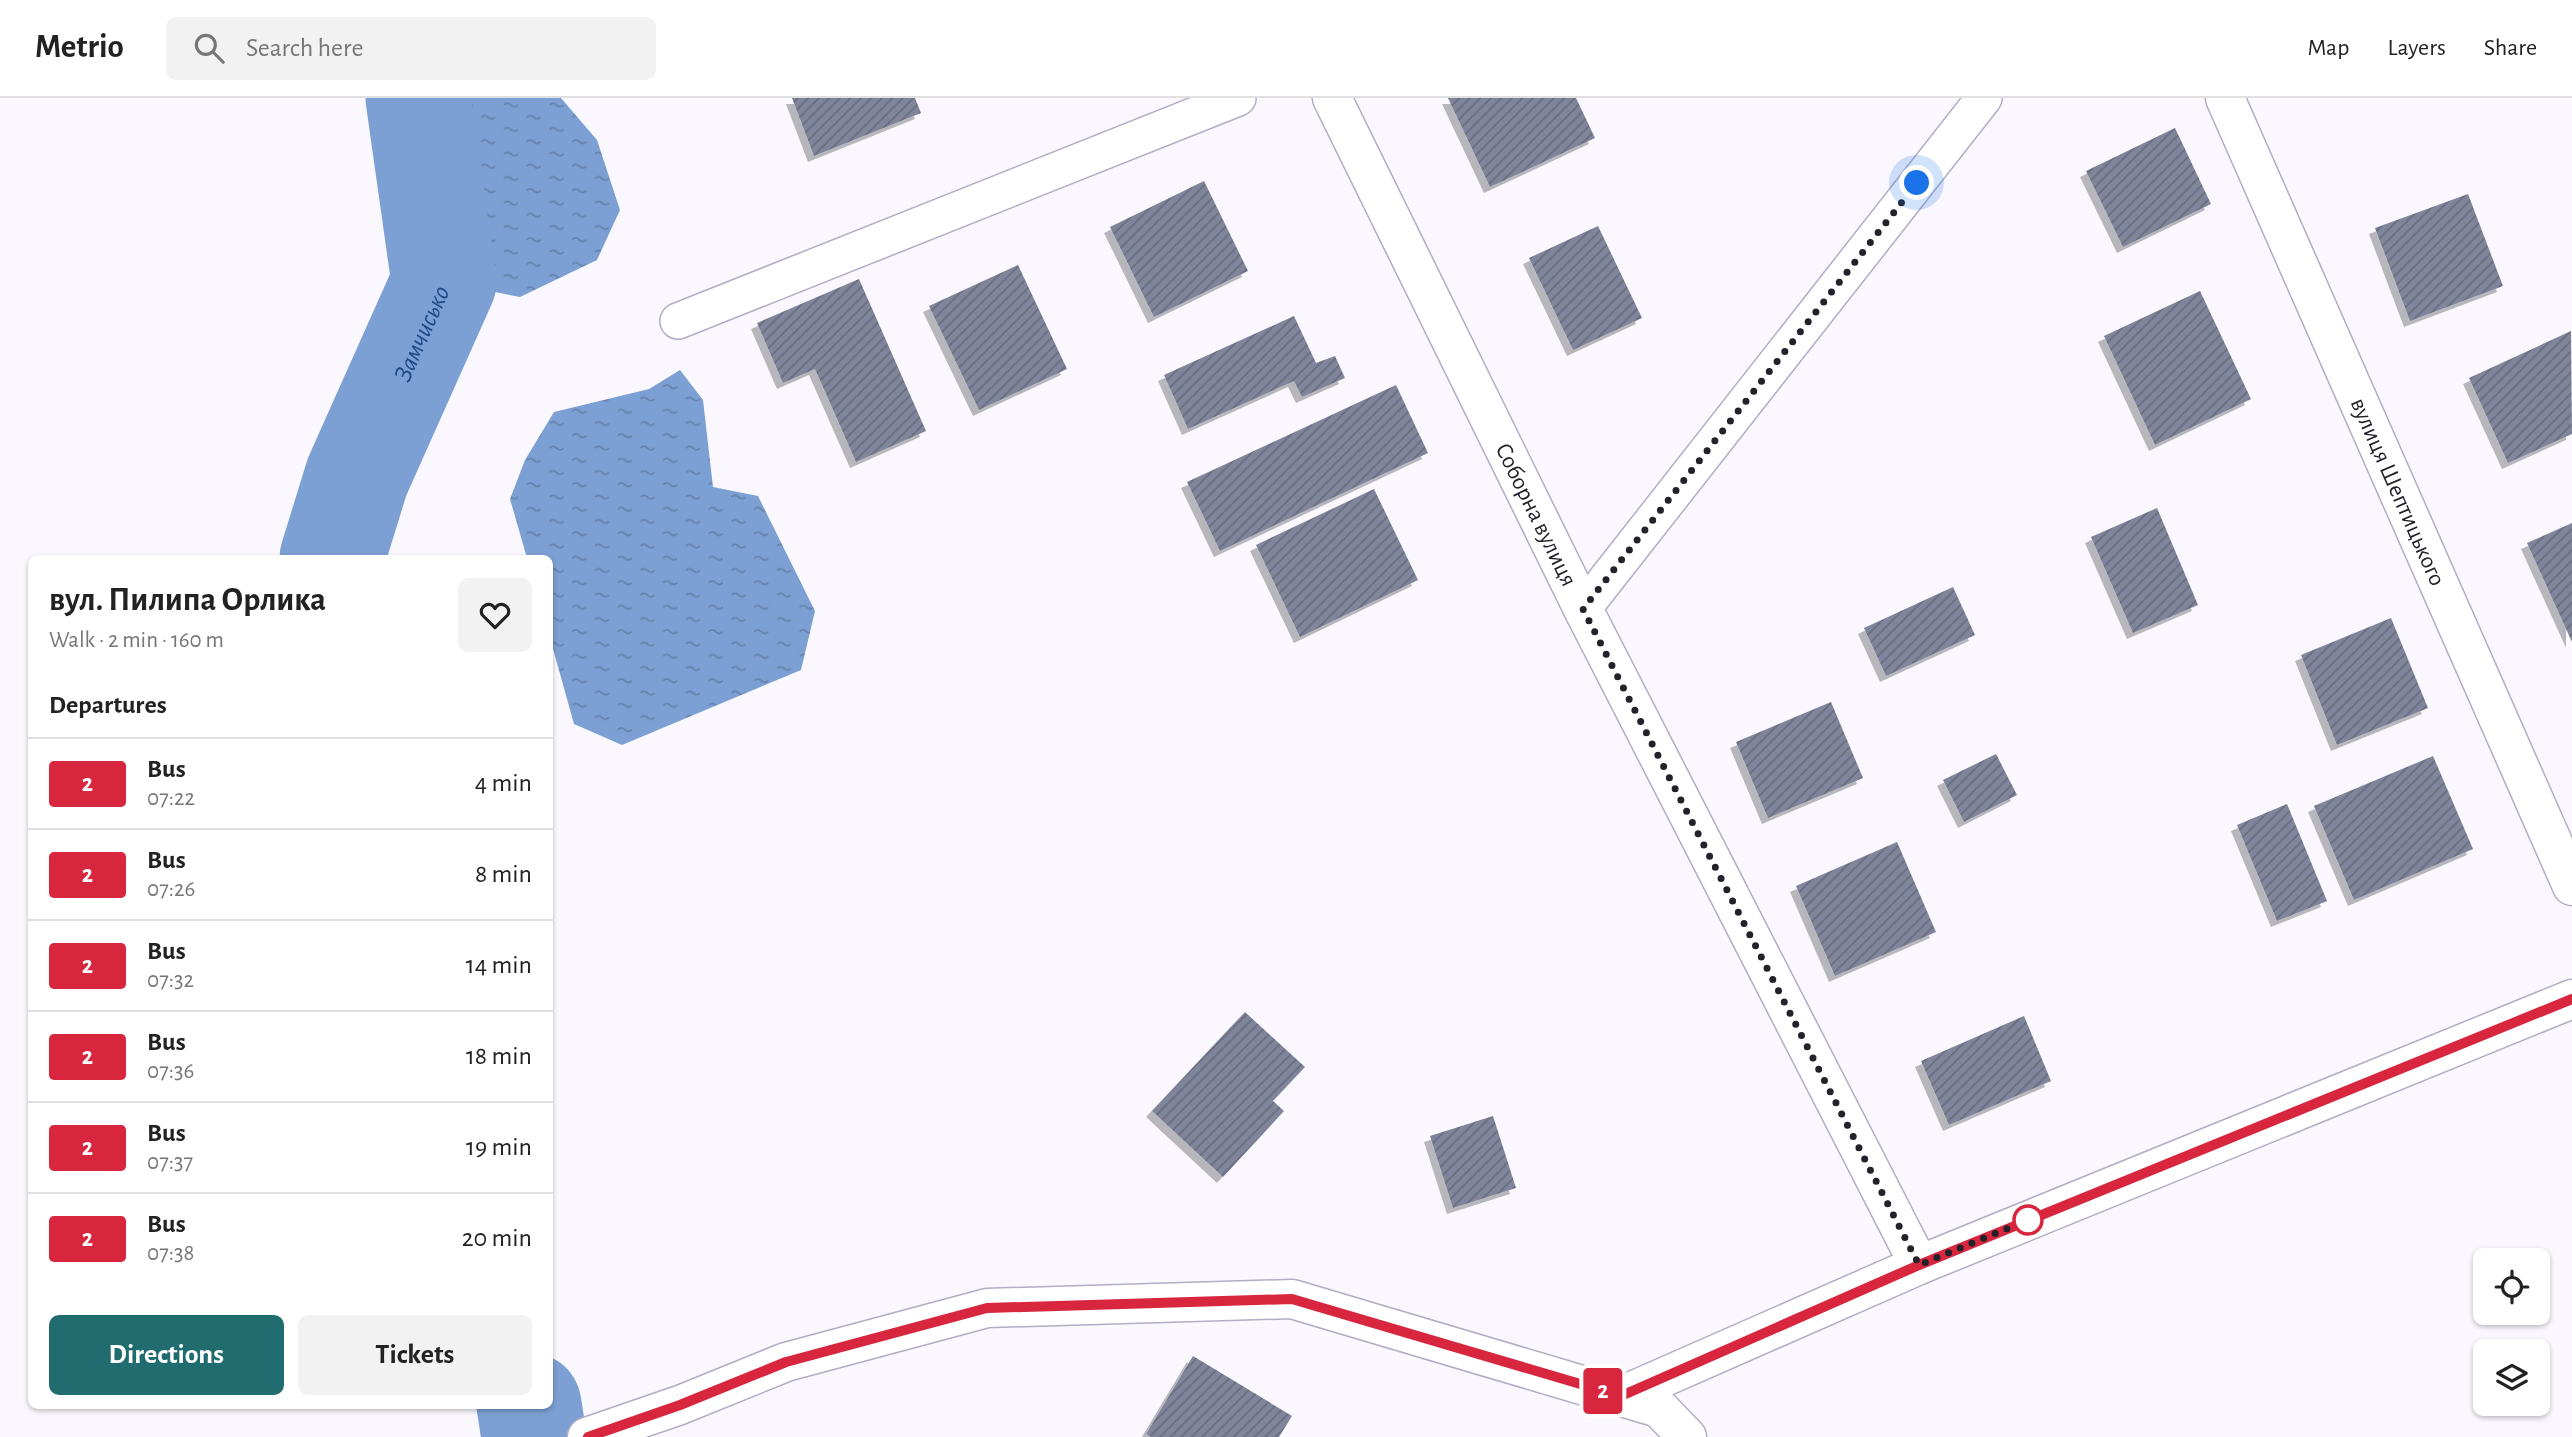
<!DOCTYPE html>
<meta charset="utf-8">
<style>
:root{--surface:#fff;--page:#f2f2f2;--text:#222;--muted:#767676;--line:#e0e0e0;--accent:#206c6f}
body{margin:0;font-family:"Alegreya Sans",sans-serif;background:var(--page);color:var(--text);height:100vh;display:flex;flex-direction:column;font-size:26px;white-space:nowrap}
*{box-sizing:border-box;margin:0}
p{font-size:23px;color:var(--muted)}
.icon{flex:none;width:38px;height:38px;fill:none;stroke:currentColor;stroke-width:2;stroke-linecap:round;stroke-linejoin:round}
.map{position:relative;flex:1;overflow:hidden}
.details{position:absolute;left:28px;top:457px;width:525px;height:854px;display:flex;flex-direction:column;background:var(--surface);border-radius:10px;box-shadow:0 2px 5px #0004}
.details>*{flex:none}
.badge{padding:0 14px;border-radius:5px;font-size:24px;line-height:46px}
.buttons{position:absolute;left:2473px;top:1150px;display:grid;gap:14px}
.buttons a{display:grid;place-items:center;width:77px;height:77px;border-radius:10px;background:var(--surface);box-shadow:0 2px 5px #0004;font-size:35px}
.you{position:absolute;width:35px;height:35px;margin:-18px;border:5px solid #fff;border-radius:50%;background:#1a73e8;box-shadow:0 0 0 10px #1a73e833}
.map>.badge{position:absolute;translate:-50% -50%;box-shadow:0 0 0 4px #fff}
h2{padding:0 21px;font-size:26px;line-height:63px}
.round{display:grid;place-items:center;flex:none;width:74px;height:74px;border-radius:10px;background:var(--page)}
.overview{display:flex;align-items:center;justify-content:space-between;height:119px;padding:0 21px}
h1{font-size:33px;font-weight:600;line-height:52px}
.primary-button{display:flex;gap:14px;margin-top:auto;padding:14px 21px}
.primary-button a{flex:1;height:80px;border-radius:10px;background:var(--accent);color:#fff;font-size:28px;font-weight:600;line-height:80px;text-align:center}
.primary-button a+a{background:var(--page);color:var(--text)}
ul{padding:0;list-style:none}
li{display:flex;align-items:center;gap:21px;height:91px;padding:0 21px;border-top:2px solid var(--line)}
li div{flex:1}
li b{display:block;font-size:26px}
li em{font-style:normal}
li .badge{min-width:77px;font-weight:700;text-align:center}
header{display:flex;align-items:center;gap:42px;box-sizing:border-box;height:98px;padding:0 35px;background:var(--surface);border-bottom:2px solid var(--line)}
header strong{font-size:33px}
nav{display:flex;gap:38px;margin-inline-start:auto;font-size:24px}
.search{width:490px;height:63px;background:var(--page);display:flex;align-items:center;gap:18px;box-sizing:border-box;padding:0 24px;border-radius:10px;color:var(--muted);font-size:26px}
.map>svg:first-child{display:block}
.water{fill:url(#water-ripples)}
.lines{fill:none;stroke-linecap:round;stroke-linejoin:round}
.river{stroke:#7ca0d3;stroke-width:105}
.building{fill:url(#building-hatch);filter:url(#shadow)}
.lane-casing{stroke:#b2acc5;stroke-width:38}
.street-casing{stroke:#b2acc5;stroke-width:41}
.secondary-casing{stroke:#b2acc5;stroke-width:41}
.lane{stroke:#fff;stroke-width:35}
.street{stroke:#fff;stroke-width:38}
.secondary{stroke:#fff;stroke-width:38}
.line-casing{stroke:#fff;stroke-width:16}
.line{stroke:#d7263d;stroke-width:10}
.walk{stroke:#23212a;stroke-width:7;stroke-dasharray:0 12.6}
.stop-dot{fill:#fff;stroke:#d7263d;stroke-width:3.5}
.labels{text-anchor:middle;stroke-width:7;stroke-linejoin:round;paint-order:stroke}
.street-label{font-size:24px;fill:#23212a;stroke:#fff}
.water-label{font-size:26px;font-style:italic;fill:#1b4987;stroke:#fff}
</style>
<header>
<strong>Metrio</strong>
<div class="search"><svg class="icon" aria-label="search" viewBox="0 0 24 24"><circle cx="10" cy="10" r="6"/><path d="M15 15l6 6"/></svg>Search here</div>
<nav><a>Map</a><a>Layers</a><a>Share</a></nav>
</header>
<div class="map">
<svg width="2572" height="1339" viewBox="0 0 2572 1339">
<defs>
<pattern id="water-ripples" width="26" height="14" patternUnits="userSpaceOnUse" patternTransform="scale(1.75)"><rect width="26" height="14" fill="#7ca0d3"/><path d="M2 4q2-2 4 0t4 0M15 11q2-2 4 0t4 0" fill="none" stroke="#6582ab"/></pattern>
<pattern id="building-hatch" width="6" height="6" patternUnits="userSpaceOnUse" patternTransform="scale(1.75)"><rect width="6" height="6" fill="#80859c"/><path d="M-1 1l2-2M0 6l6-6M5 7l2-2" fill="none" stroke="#686c7f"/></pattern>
<filter id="shadow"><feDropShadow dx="-6" dy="6" stdDeviation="0" flood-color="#0004"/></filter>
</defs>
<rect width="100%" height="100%" fill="#faf8fe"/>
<g class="water">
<path d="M 394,0 L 561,0 L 597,42 L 620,112 L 597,162 L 520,199 L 444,184 Z"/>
<path d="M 680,272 L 703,302 L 713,389 L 758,398 L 815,513 L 801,572 L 622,647 L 574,626 L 550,540 L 550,460 L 527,460 L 510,401 L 525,362 L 554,314 L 649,291 Z"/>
</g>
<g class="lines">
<g class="river">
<path id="s1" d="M 332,460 L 357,379 L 444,184 L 418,0"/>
<path d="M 529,1307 L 534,1339"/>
</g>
</g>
<g class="building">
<path d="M 792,0 L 915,0 L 921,15 L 814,58 Z"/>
<path d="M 1448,0 L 1576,0 L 1595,40 L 1490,89 Z"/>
<path d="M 2175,30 L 2211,106 L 2123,149 L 2086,73 Z"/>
<path d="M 1204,83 L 1248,173 L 1154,219 L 1110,129 Z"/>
<path d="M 2468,96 L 2503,188 L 2410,223 L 2375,130 Z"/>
<path d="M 1598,128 L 1642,220 L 1573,252 L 1529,160 Z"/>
<path d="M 1018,167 L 1067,271 L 979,312 L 929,208 Z"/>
<path d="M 859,181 L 926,333 L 856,364 L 815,271 L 783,285 L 757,225 Z"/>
<path d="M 2200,193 L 2251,301 L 2155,347 L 2104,238 Z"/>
<path d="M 1294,218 L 1316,265 L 1335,258 L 1345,280 L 1302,299 L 1294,283 L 1188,331 L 1164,277 Z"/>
<path d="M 2571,233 L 2572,336 L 2508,365 L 2469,280 Z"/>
<path d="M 1396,287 L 1428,355 L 1220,453 L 1187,384 Z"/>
<path d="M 1374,391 L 1418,482 L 1300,539 L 1256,447 Z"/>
<path d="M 2157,410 L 2198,507 L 2133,535 L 2091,439 Z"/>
<path d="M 2572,425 L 2572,544 L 2527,445 Z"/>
<path d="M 1953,489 L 1975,537 L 1886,578 L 1864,530 Z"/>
<path d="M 2391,520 L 2428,610 L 2337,647 L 2301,557 Z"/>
<path d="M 1831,604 L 1863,680 L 1768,720 L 1736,644 Z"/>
<path d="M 1996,656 L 2017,697 L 1964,724 L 1943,682 Z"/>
<path d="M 2433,658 L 2473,751 L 2354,802 L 2314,708 Z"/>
<path d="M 2287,706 L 2327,803 L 2277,823 L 2237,727 Z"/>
<path d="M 1897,744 L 1936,834 L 1835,878 L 1796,788 Z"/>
<path d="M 1245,914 L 1305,969 L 1273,1003 L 1284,1013 L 1223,1079 L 1152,1013 Z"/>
<path d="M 2024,918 L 2051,983 L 1949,1027 L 1921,963 Z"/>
<path d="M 1493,1018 L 1516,1090 L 1453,1110 L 1430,1038 Z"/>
<path d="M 1193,1258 L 1292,1318 L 1279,1339 L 1151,1339 L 1146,1336 Z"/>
</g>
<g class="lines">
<defs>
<g id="lane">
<path d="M 678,223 L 1238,0"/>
<path d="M 1583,511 L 1984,0"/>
</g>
<g id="street">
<path id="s2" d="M 1332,0 L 1583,511 L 1919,1167"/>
<path id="s3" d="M 2225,0 L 2572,788"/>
<path d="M 1621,1298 L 1919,1167 L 2572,901"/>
</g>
<path id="secondary" d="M 587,1339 L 680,1307 L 786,1264 L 987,1210 L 1292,1201 L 1659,1310 L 1687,1339"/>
</defs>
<use href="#lane" class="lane-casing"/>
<use href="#street" class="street-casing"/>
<use href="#secondary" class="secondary-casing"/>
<use href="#lane" class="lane"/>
<use href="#street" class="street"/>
<use href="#secondary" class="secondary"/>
</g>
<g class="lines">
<defs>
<path id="line" d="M 588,1339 L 680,1307 L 786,1264 L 987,1210 L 1292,1201 L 1621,1298 L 1919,1167 L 2572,901"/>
</defs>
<use href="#line" class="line-casing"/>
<use href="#line" class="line"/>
<path class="walk" d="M 1917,85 L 1583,511 L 1919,1167 L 2028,1122"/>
</g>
<circle class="stop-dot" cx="2028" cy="1122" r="14"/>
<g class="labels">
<g class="street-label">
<text dy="8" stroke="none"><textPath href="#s3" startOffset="430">вулиця Шептицького</textPath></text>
<text dy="8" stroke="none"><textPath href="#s2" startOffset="464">Соборна вулиця</textPath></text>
</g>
<g class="water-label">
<text dy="9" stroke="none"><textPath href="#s1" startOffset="242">Замчисько</textPath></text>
</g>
</g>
</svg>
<div class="buttons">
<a><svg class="icon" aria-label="locate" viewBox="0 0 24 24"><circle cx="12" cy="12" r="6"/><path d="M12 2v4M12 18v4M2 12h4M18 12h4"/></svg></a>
<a><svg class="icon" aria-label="layers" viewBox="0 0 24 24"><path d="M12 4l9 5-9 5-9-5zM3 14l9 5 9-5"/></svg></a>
</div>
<div class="you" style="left:1917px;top:85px"></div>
<b class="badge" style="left:1603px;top:1293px;background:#d7263d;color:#fff">2</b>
<section class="details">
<div class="overview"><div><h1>вул. Пилипа Орлика</h1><p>Walk · 2 min · 160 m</p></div><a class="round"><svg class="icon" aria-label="heart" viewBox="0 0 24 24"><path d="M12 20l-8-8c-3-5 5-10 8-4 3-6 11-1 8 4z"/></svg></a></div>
<h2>Departures</h2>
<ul>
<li><span class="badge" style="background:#d7263d;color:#fff">2</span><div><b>Bus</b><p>07:22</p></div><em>4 min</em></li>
<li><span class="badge" style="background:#d7263d;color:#fff">2</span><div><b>Bus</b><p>07:26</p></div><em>8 min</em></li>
<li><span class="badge" style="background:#d7263d;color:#fff">2</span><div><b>Bus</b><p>07:32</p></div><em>14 min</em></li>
<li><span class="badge" style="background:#d7263d;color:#fff">2</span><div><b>Bus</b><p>07:36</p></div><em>18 min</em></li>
<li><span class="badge" style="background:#d7263d;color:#fff">2</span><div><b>Bus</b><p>07:37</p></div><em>19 min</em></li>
<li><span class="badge" style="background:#d7263d;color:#fff">2</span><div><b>Bus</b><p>07:38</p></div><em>20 min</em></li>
</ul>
<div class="primary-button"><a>Directions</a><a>Tickets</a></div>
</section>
</div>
